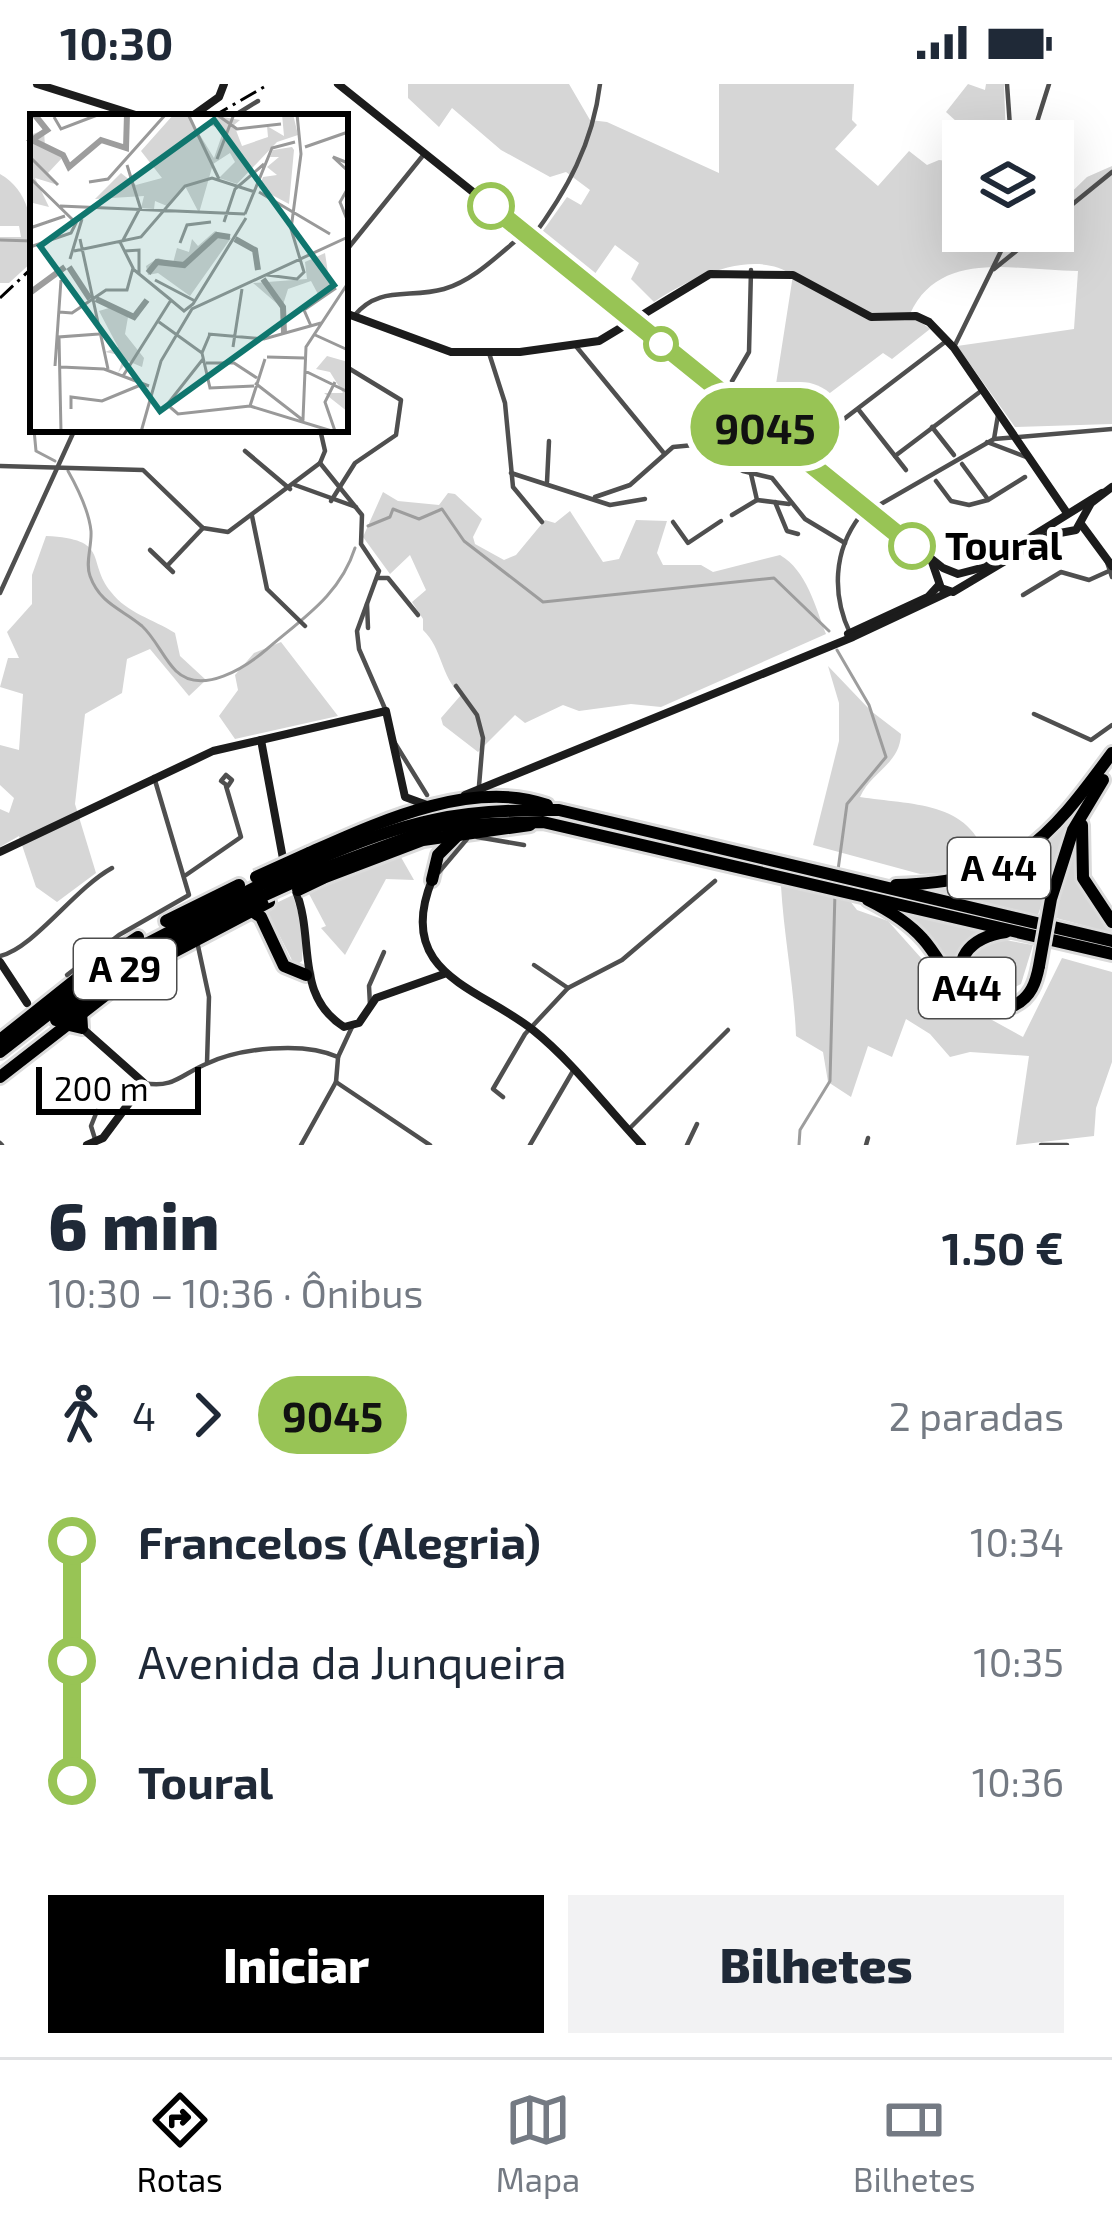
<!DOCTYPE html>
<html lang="pt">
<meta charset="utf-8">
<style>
:root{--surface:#fff;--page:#f2f2f3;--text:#1f2937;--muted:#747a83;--line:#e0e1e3;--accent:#000}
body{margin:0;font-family:"Exo 2",sans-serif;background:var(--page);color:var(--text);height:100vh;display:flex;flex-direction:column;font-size:45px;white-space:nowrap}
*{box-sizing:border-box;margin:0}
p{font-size:39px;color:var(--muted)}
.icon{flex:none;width:66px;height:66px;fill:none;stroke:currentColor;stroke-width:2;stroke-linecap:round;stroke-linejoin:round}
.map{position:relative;height:1061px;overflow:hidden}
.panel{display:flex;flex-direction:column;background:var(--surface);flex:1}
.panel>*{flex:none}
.badge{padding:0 24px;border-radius:39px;font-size:42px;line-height:78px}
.buttons{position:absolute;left:942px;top:36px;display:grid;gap:24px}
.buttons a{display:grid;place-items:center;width:132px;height:132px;border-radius:0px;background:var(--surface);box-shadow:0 12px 48px #0002;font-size:60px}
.scale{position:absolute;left:36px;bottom:30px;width:165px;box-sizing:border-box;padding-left:12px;border:6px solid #000;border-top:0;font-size:33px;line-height:42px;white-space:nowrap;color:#000;-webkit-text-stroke:9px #fff;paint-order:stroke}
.map>.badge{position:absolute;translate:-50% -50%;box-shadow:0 0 0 6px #fff}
.legs{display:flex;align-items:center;gap:18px;height:132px;padding:0 48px;font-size:39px}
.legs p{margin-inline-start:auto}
.overview{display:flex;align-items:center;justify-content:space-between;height:204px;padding:0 48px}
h1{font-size:66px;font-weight:800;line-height:90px}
.action{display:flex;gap:24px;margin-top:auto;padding:24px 48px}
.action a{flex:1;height:138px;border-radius:0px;background:var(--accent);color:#fff;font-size:48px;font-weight:800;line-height:138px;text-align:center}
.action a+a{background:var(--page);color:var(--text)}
ul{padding:0 48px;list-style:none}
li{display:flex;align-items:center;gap:42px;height:120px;font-size:45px}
li i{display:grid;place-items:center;width:18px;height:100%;margin:0 15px;background:currentColor}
li i::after{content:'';width:30px;height:30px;margin:-15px;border:9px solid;border-radius:50%;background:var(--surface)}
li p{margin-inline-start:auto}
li:first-child i{background:linear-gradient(#0000 50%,currentColor 0)}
li:last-child i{background:linear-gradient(currentColor 50%,#0000 0)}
.status{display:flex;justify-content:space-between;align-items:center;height:84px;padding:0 60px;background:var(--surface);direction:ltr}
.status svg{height:33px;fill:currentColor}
.tabs{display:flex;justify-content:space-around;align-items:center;height:168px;border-top:3px solid var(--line);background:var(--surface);font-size:33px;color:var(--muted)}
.tabs a{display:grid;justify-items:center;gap:6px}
.tabs .active{color:var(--accent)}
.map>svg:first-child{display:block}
.green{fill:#d6d6d6}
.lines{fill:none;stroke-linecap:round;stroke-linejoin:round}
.stream{stroke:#9d9d9d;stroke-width:3}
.highway-casing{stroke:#dbdbdb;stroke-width:18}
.street{stroke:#4f4f4f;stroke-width:4.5}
.secondary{stroke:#1c1c1c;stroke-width:8}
.highway{stroke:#000;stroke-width:12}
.rail{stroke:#000;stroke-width:3;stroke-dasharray:18 6 3 6;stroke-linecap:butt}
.highway-bridge-casing{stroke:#dbdbdb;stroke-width:18;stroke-linecap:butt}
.highway-bridge{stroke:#000;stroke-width:12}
.line-1-casing{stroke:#fff;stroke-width:27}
.line-1{stroke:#98c455;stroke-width:18}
.stop-1-dot{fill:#fff;stroke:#98c455;stroke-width:6}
.labels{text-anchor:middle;stroke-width:10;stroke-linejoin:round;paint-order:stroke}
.shield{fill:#fff;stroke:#4c4c4c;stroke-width:3}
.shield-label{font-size:36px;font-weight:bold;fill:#000}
.stop-label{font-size:39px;font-weight:bold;fill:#000;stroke:#fff;text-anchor:start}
.inset-river{fill:none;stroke:#9d9d9d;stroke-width:6}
.inset-road{fill:none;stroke:#999;stroke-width:3}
.view{fill:#0f766e;fill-opacity:0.15;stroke:#0f766e;stroke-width:6}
.inset-edge{fill:none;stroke:#000;stroke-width:6}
</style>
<div class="status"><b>10:30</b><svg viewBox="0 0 49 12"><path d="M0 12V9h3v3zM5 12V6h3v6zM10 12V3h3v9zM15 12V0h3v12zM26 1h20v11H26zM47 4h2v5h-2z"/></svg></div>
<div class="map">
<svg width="1112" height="1061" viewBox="0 0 1112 1061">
<rect width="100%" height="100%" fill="#fff"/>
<g class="green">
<path d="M 408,0 L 569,0 L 590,36 L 607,38 L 719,89 L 719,0 L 854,0 L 852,36 L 857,41 L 835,65 L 878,102 L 909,67 L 927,81 L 939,76 L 963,79 L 963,147 L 997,147 L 992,160 L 1009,164 L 1029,147 L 1053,147 L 1053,126 L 1087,93 L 1112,82 L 1112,340 L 1015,343 L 957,262 L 1074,245 L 1078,187 C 1018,187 940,164 910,230 L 930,245 L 892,275 L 883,269 L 814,321 L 769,345 L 793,191 C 752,163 689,195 654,218 L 631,195 L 639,179 L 615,161 L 592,194 L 540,151 L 567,113 L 581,121 L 590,106 L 566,88 L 550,93 L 501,66 L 452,24 L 439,43 L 408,14 Z"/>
<path d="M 968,0 L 985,6 L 986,0 L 1004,0 L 1006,57 L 978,57 L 946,28 Z"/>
<path d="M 0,90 C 31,108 33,141 33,177 L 9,199 L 0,199 L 0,153 L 21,153 L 19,142 L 0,142 Z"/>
<path d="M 383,408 L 398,417 L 439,421 L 448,409 L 455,410 L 482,435 L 473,453 L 475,460 L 504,476 L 516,471 L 545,436 L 555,439 L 570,427 L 603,478 L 619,475 L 636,436 L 667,437 L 657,469 L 663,481 L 701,481 L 713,488 L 780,471 C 807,487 815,522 826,550 L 661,623 L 631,620 L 579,627 L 563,621 L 525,639 L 515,631 L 478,668 L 443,641 L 441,634 L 461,611 C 440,592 443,565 423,546 L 423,535 L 412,518 L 426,506 L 410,471 L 390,490 L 363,453 Z"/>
<path d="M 46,452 C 111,455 86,477 111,508 C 127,529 153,535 175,549 L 180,572 L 206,596 L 189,612 L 150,565 L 127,575 L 122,609 L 85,630 L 75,720 L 96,789 L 57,818 L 36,803 L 19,752 L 0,763 L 0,725 L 9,729 L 14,714 L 0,701 L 0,661 L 19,666 L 23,610 L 0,603 L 8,574 L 19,574 L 7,548 L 32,520 L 32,491 Z"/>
<path d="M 281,558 L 338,632 L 235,655 L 219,632 L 238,606 L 235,591 L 254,569 Z"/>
<path d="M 828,582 L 871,627 L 901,650 C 900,680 871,688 860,713 C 909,721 972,716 986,776 L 949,789 L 920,790 L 813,761 L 839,657 L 839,619 Z"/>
<path d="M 1071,731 L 1038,831 L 924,804 C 985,799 1030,774 1071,731 Z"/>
<path d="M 1078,745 C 1075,773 1078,800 1096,824 C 1104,834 1110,837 1112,849 L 1052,833 Z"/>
<path d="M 398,768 L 414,796 L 386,795 L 345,871 L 321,844 L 326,842 L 307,806 Z"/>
<path d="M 781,802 L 850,817 L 857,826 L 888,837 L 930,884 L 943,909 L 1023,953 L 1062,874 L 1112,888 L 1112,978 L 1096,1024 L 1094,1052 L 1016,1061 L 1029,972 L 970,968 L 950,973 L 930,950 L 906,935 L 892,973 L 868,962 L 851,1013 L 828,998 L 823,968 L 796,952 C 794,902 784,853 781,802 Z"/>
<path d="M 293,811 L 303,846 L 302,877 L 295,882 L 268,829 L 270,822 Z"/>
<path d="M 897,827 L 983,847 L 959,871 L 964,905 Z"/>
<path d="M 999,855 L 1033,861 L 1021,900 L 994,914 L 973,903 L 967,875 L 978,860 Z"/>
</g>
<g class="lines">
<g class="stream">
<path d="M 0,156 L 33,157"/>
<path d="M 33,335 L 36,367 L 55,377"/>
<path d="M 68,387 C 77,403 89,428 91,447 C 92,462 85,479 90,492 C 100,520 122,525 142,542 C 156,555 163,574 176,587 C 202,612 246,583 267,565 C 303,534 340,511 355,464"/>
<path d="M 368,442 L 390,433 L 393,425 L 419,435 L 442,425 L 464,457 L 543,518 L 774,494 L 829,547"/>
<path d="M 837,566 L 869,621 L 886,673 L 847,720 L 838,786"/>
<path d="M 799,1061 L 800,1046 L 830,997 L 835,808"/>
</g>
<defs>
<g id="highway">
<path d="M 1082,741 L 1083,794 L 1112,838"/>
<path d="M 309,769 C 377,739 472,694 547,721"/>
<path d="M 314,777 C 407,736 458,725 559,726 L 1112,857"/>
<path d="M 320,786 L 440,742 L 543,738 L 1112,870"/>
<path d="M 323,794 L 423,756 L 530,741"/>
<path d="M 432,796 L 438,771 L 461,748"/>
<path d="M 896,801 C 1013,798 1046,759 1112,669"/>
<path d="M 1051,815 L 1073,746 L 1103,696"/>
<path d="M 868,816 C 888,826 908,838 923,855 C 947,881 968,946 1015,921 C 1031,913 1036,898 1039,882"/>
<path d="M 252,827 L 261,833 L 284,882 L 306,891"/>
<path d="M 166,837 L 239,801"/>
<path d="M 972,910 C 946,877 971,853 1006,848"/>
<path d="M 56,936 L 164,860 L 265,811"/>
<path d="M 65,940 L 82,944 L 81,927"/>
<path d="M 0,956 L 84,889 L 138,853"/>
<path d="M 0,968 L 123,872 L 262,800"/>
<path d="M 0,993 L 134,889 L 269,818"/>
</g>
</defs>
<use href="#highway" class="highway-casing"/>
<g class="street">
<path d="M 1007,0 L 1011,57"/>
<path d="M 232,33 L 258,17"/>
<path d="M 1011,49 L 1037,38 L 1049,0"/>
<path d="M 1053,136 L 1112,88"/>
<path d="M 531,155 C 567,107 593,59 600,0"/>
<path d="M 345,168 L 425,69"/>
<path d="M 994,185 L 1041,147"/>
<path d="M 354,232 C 379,201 409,215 444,205 C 475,196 500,169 525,149"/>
<path d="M 575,261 L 663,368"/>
<path d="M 954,263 L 1001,167 L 1003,147"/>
<path d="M 345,268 L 348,230"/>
<path d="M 489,269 L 505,319 L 513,403 L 542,438"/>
<path d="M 724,311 L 749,268 L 751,186"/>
<path d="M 858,325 L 906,386"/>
<path d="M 840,338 L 945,258"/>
<path d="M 932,343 L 954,371"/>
<path d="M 994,355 L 998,331"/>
<path d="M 987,358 L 1026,373"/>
<path d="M 245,367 L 290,405"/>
<path d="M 895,372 L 981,307"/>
<path d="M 320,379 L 362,431 L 361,460 L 379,487 L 357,547 L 359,565 L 386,627"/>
<path d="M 962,380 L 987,414"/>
<path d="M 0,382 L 143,386 L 203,444 L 228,448 L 320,379 L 325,367 L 320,345"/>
<path d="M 511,389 L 610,421 L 645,415"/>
<path d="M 751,390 L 757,416 L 789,420"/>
<path d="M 936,397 L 951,417 L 969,421 L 988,416 L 1025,393"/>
<path d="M 547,398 L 549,357"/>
<path d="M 295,401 L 356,423"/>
<path d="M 595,413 L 630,401 L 673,363 L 694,361 L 743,387 L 772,394 L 805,435 L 845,459"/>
<path d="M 331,417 L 355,379 L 396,351 L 401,316 L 345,282"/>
<path d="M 775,418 L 787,447 L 798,450"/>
<path d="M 732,431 L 757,416"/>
<path d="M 252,432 L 267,505 L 305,542"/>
<path d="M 673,438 L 688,459 L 721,437"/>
<path d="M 150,466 L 173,488"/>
<path d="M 1105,472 L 1112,493"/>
<path d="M 167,482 L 203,444"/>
<path d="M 378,494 L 388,494 L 418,531"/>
<path d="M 0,509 L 75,345"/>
<path d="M 1023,511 L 1061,488 L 1089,496 L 1109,487"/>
<path d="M 367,520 L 368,544"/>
<path d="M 850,549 C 832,511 833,467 860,432 L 994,355 L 1112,345"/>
<path d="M 456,602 L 477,631 L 483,654 L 479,702"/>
<path d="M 1034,630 L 1091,656 L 1112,641"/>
<path d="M 393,656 L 427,711"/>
<path d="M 226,691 L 232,696 L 228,702 L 221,697 Z"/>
<path d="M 477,753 L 524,761"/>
<path d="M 439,788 L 467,755"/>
<path d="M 186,791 L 241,753 L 226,702"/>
<path d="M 198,862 L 209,913 L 207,979"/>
<path d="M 0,872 C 34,864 74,805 112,784"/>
<path d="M 534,881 L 568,904"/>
<path d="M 67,891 L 119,851 L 189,811 L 154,693"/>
<path d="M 370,921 L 369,902 L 384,868"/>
<path d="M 338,973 L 352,943"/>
<path d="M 336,998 L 430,1061"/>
<path d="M 144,999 C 173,1005 182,990 206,980 C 240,964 303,957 338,973"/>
<path d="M 503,1013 L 493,1005 L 525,950 L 568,904 L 622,876 L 715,797"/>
<path d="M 630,1044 L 728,946"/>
<path d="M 95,1055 L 91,1042 L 97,1027"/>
<path d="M 0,1059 L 2,1061"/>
<path d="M 301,1061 L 336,998 L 338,974"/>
<path d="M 530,1061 L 573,987"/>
<path d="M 687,1061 L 697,1040"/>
<path d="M 866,1061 L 868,1054"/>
<path d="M 1041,1061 L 1067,1061"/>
</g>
<g class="secondary">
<path d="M 37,0 L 142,33"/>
<path d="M 338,0 L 943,484 L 958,490 L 981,484 L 1102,409"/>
<path d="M 191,33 L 219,13 L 224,0"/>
<path d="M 345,229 L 451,268 L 520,268 L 599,257 L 710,190 L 793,191 L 871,233 L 916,232 L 929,238 L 954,264 L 1067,429"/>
<path d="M 1081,440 L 1112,482"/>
<path d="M 932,478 L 941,504 L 953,508 L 1049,451 L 1076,446 L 1091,419 L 1112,403"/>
<path d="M 848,550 L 928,513 L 939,501"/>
<path d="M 261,656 L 284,780"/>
<path d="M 465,711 L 853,553 L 949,508"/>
<path d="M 0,768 L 213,667 L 386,627 L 405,713 L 427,721"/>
<path d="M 432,796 C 394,890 479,903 533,946 C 573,978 607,1024 642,1061"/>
<path d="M 295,805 C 316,855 293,910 344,943 L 359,939 L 376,914 L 444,890"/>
<path d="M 0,878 L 27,919"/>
<path d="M 82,944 L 144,999 L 103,1054 L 87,1061"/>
</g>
<use href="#highway" class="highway"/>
<g class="rail">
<path d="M 212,33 L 269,0"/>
<path d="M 0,214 L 33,183"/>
</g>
<defs>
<g id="highway-bridge">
<path d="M 256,793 L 309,769"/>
<path d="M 262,800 L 314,777"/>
<path d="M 298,806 L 323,794"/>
<path d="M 265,811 L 320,786"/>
<path d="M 1039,882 L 1051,815"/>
</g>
</defs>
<use href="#highway-bridge" class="highway-bridge-casing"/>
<use href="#highway-bridge" class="highway-bridge"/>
</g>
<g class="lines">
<defs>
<path id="line-1" d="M 491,122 L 912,462"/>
</defs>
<use href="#line-1" class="line-1-casing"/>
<use href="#line-1" class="line-1"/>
</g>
<g class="stop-1-dot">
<circle cx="491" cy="122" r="21"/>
<circle cx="661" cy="260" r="15"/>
<circle cx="912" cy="462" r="21"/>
</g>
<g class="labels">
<g class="shield">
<rect x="948" y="754" width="102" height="60" rx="9"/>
<rect x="74" y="855" width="102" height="60" rx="9"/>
<rect x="919" y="874" width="96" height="60" rx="9"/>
</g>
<g class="shield-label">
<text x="999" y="797">A 44</text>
<text x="125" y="898">A 29</text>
<text x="967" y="917">A44</text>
</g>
<g class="stop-label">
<text x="945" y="476">Toural</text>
</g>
</g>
<g transform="translate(30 30)">
<rect width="318" height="318" fill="#fff"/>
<path d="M 144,0 L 157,0 L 184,44 L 194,15 L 174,10 L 187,2 L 210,6 L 204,11 L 212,32 L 238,23 L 237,12 L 254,22 L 252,0 L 263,0 L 268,21 L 247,28 L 207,70 L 189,64 L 205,48 L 200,39 L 183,50 L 169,99 L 155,72 L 137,92 L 125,87 L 124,95 L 111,94 L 114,82 L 65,85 L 91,59 L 106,71 L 132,64 L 111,37 ZM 14,16 L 15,33 L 33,43 L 18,59 L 28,71 L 5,64 L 19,93 L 3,89 L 0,112 L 0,21 ZM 262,33 L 264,36 L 259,90 L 229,74 L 233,63 L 247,61 L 237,53 L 249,43 L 240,43 L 243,36 ZM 185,117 L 201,124 L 160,182 L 128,159 L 118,161 L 116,152 L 128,144 L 143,149 L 147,134 L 159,138 L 162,125 L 168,132 ZM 295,139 L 300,172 L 289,182 L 281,167 L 258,175 L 252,194 L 223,169 L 277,165 L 275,148 ZM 79,194 L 110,202 L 98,203 L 95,220 L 114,244 L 112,253 L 98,247 L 88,259 L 94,242 L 75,238 L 88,233 L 69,197 ZM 297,242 L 318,248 L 318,298 L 294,279 L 313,279 L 300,258 L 286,255 Z" fill="#d6d6d6"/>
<path class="inset-river" d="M 4,0 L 17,16 L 2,26 L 33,41 L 39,53 L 71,26 L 96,34 L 97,0M 205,125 L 225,136 L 228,156M 39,153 L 60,185M 118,159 L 127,148 L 154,151 L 187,121 L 200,123M 233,165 L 253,193 L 254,219M 1,178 L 35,153M 66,185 L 104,203 L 117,186"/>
<path class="inset-road" d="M 158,0 L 189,65M 186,0 L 207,15 L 251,10M 24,3 L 31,15 L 70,0M 275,33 L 318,18M 0,43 L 28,71M 187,45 L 204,0M 318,49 L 303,43 L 318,57M 97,51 L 111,96M 0,64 L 46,109 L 41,119 L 0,133M 59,68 L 78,65 L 136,0M 318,74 L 310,88 L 318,108M 229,78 L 300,120M 30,92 L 215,100M 215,100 L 242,34 L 265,28M 194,108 L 205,75 L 234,50M 0,114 L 35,102M 50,125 L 78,255M 92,128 L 109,96M 150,129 L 157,111 L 181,108M 44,137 L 111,123 L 155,72 L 182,64 L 225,78M 95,137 L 109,136 L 109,159M 40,145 L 52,105M 103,155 L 141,186M 237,161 L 267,165 L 274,158 L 261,115 L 271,40 L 267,0M 125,166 L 165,187M 29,198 L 42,199 L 76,176 L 97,176 L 103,154 L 90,128M 129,208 L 172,239M 281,212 L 274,196 L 306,174M 178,220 L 234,225 L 291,209M 180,220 L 172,239 L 180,274 L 224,272M 283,220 L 318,236M 203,233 L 212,175M 237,243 L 274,244M 176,249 L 204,249 L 227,264M 25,252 L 31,166M 31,253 L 74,255 L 119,272M 275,257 L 318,278M 93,262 L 141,186 L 154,197 L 163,190 L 216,104M 225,269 L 274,307M 220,292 L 305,318M 220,292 L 235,245M 140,293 L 148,300 L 220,292M 41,295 L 41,283 L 72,287 L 113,270M 132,297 L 173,245M 273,305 L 276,233 L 318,169M 305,317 L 295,288 L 305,268M 31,318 L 29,223 L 69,220M 111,318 L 131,247 L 162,195 L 318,123"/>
<path class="view" d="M 184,6 L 304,171 L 130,297 L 10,132 Z"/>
<rect width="318" height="318" class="inset-edge"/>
</g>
</svg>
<div class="buttons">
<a><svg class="icon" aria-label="layers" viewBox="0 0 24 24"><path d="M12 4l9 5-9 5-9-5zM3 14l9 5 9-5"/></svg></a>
</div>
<div class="scale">200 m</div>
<b class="badge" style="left:765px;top:343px;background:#98c455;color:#111">9045</b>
</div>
<section class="panel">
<div class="overview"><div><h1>6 min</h1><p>10:30 – 10:36 · Ônibus</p></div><b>1.50 €</b></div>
<div class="legs"><svg class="icon" aria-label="walk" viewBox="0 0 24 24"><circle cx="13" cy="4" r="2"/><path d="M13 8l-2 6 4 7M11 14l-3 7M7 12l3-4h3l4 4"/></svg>4<svg class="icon" aria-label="forward" viewBox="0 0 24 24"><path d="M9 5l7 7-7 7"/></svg><b class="badge" style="background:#98c455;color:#111">9045</b><p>2 paradas</p></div>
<ul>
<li><i style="color:#98c455"></i><b>Francelos (Alegria)</b><p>10:34</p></li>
<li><i style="color:#98c455"></i><span>Avenida da Junqueira</span><p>10:35</p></li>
<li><i style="color:#98c455"></i><b>Toural</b><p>10:36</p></li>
</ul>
<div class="action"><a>Iniciar</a><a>Bilhetes</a></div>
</section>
<nav class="tabs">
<a class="active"><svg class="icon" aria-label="directions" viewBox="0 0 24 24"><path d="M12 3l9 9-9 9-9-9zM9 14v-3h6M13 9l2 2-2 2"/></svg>Rotas</a>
<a><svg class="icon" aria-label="map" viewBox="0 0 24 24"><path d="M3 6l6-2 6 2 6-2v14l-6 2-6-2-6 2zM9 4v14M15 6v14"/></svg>Mapa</a>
<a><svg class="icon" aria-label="tickets" viewBox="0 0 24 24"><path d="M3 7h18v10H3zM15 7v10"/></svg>Bilhetes</a>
</nav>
